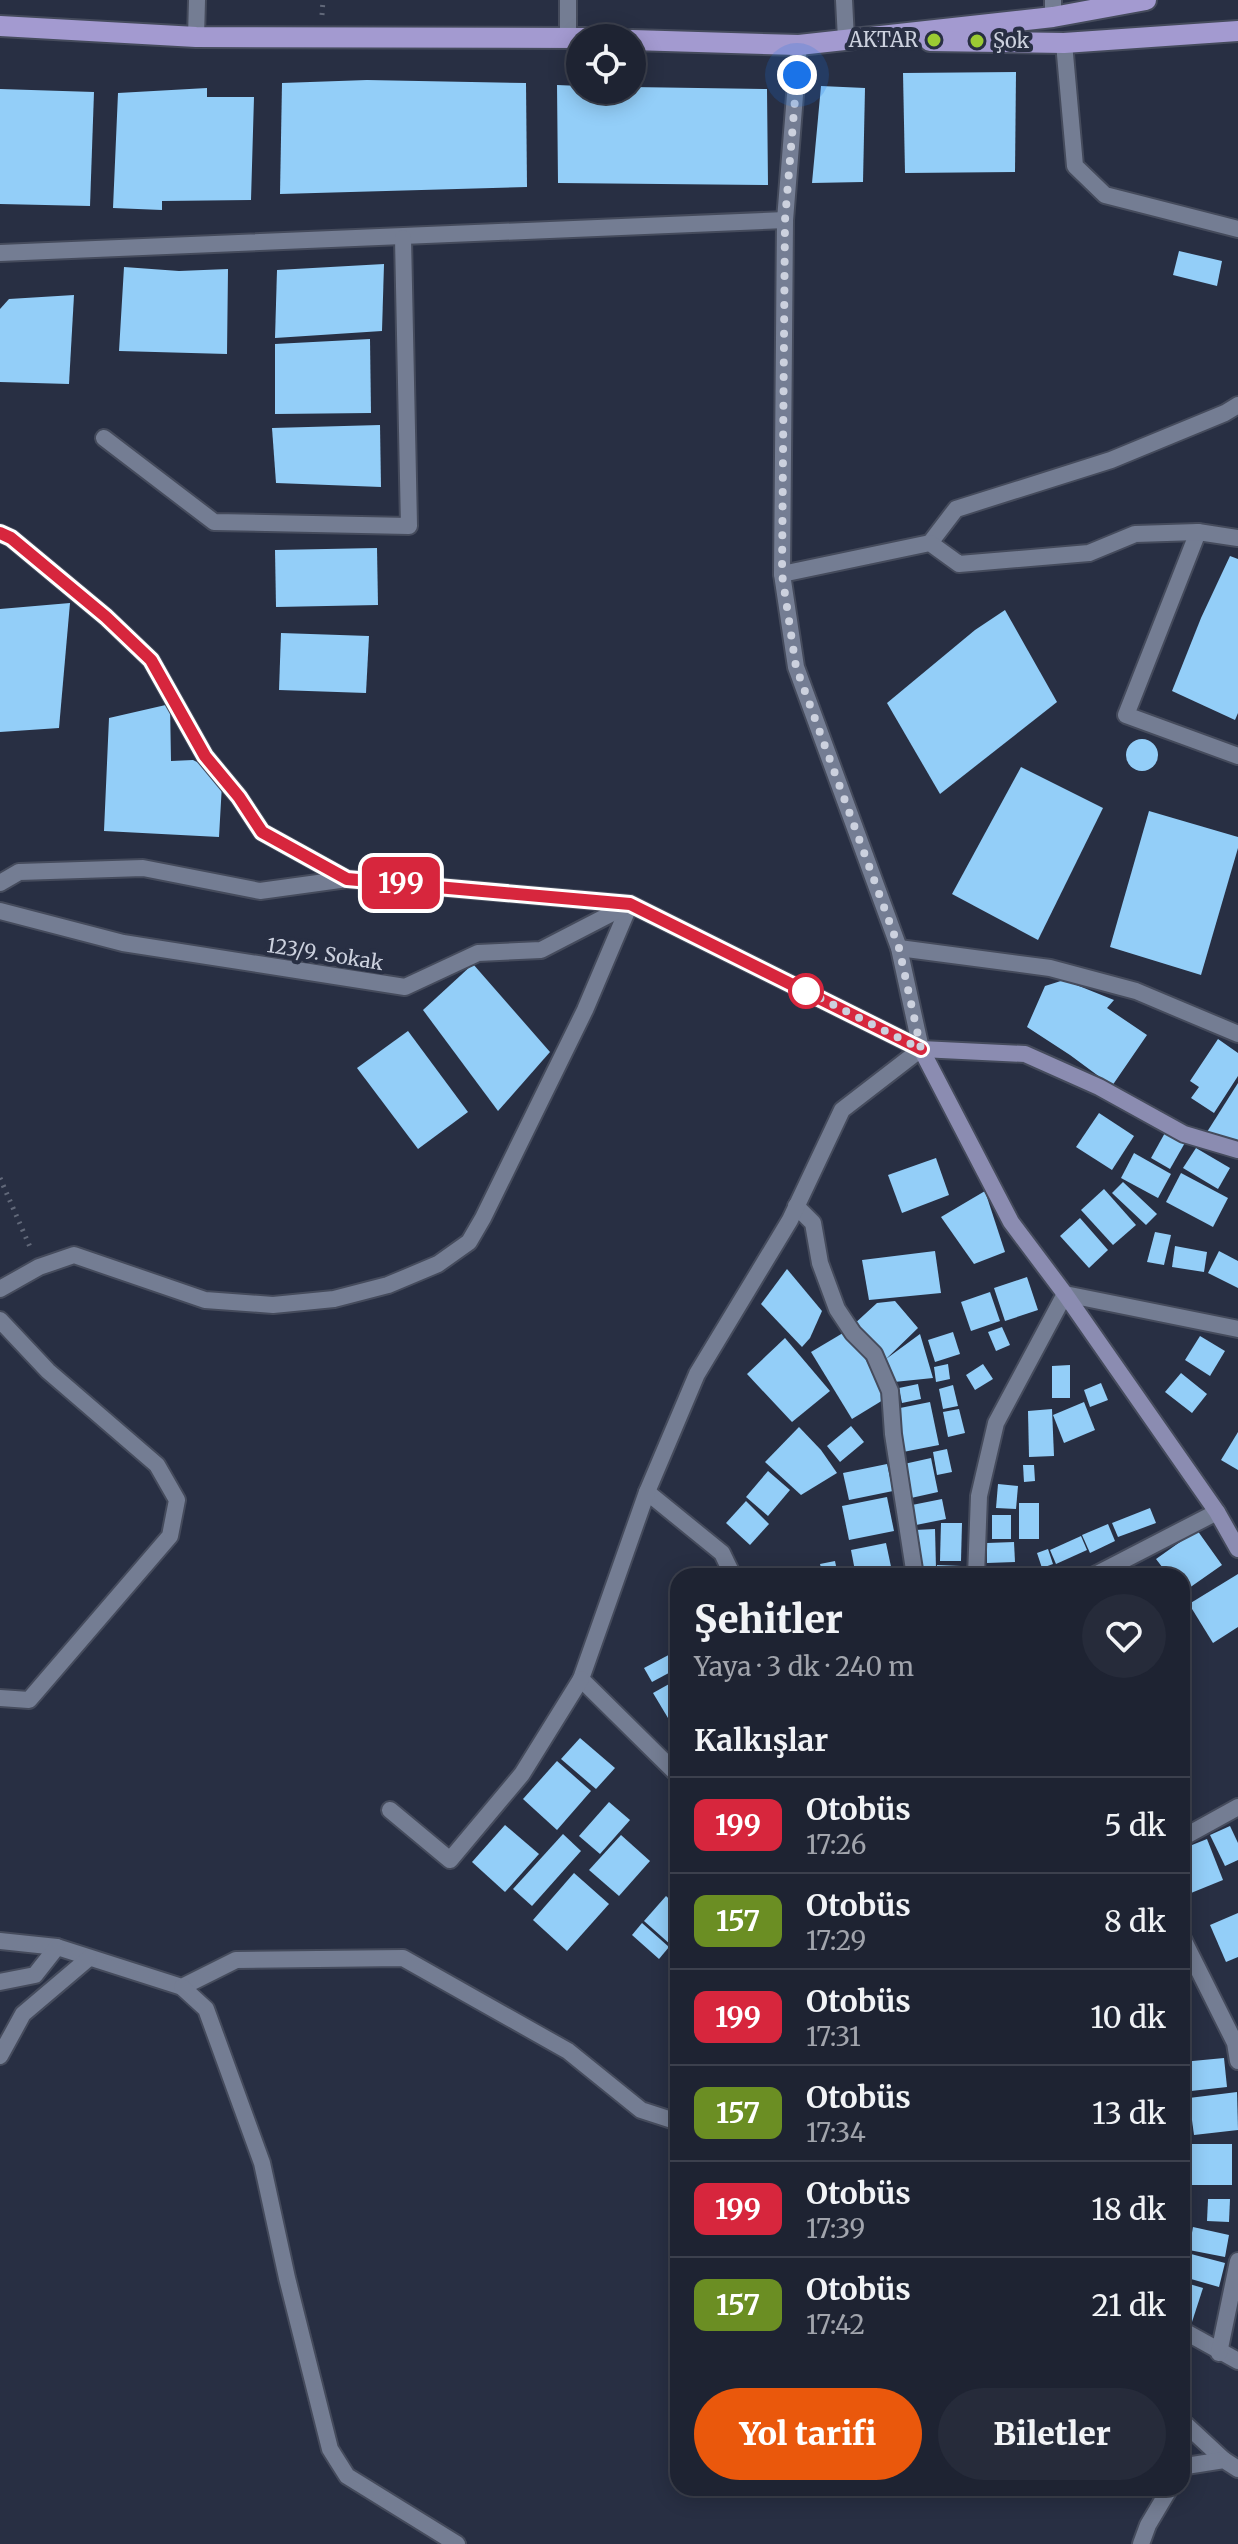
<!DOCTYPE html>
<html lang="tr">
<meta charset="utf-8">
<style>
:root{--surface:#1e2332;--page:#262b3a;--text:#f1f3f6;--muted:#a1a4ac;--line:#3c404d;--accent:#ea580c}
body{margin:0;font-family:Merriweather,serif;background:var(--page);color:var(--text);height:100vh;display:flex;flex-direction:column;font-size:30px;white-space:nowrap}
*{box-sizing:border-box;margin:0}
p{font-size:26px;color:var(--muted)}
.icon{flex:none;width:44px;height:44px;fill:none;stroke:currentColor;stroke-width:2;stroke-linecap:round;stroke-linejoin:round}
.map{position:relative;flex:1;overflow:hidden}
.details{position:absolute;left:670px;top:1568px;width:520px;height:928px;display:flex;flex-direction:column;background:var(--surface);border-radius:24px;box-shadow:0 4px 20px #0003,0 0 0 2px var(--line)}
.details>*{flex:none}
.badge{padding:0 16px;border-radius:12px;font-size:28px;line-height:52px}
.buttons{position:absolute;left:566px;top:24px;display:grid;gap:16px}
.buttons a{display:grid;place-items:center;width:80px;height:80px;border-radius:50%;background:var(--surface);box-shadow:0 4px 20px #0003,0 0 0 2px var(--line);font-size:40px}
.you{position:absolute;width:40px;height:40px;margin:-20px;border:6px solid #fff;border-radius:50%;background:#1a73e8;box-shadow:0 0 0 12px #1a73e833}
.map>.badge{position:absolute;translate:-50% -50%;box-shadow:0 0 0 4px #fff}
h2{padding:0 24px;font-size:30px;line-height:72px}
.round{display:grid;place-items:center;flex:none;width:84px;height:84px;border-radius:42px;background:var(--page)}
.overview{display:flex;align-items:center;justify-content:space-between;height:136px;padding:0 24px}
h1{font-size:38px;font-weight:800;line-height:60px}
.button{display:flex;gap:16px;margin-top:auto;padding:16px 24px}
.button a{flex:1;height:92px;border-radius:48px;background:var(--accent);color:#fff;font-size:32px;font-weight:800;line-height:92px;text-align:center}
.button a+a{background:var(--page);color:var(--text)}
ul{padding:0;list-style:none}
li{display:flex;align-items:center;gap:24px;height:96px;padding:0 24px;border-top:2px solid var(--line)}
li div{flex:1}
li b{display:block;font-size:30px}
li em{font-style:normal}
li .badge{min-width:88px;font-weight:700;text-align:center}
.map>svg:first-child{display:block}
.building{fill:#93cef8}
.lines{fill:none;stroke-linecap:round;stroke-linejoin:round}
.lane-casing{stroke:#454b5c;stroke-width:20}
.street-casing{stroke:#454b5c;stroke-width:20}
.secondary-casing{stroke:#454b5c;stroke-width:20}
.primary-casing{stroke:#454b5c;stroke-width:24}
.path{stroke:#616879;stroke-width:5;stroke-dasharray:2 6;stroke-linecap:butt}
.lane{stroke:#747d93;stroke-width:16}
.street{stroke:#747d93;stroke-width:16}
.secondary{stroke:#8b8cb1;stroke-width:16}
.primary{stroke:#a39ad0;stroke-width:20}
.line-casing{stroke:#fff;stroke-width:18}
.line{stroke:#d7263d;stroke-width:12}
.walk{stroke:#ccd1de;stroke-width:8;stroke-dasharray:0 14.4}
.poi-dot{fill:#9bcb33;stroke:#282f43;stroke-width:3}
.stop-dot{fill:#fff;stroke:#d7263d;stroke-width:4}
.labels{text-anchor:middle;stroke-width:8;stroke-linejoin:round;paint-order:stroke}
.poi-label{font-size:20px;fill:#ccd1de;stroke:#282f43;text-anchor:end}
.street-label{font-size:20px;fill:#ccd1de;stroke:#282f43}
</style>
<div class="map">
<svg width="1238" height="2544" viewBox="0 0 1238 2544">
<rect width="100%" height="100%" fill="#282f43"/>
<g class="building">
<path d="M 1016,72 L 1015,172 L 905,173 L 903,73 Z"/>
<path d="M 367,80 L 526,83 L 527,187 L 280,194 L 282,83 Z"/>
<path d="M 557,85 L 580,86 L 580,90 L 632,90 L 632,87 L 767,89 L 768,185 L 558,183 Z"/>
<path d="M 821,86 L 865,88 L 863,182 L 812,183 Z"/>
<path d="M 207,88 L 207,97 L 254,97 L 251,200 L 162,201 L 162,210 L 113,208 L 118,93 Z"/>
<path d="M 0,89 L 94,92 L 90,206 L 0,204 Z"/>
<path d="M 1179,251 L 1222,261 L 1217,286 L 1173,275 Z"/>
<path d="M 384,264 L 382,331 L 275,338 L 277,270 Z"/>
<path d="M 124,267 L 179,271 L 228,269 L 227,354 L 119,351 Z"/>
<path d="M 74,295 L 69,384 L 0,382 L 0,309 L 9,299 Z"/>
<path d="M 370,339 L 371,413 L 275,414 L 275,344 Z"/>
<path d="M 380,425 L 381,487 L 276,483 L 272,428 Z"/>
<path d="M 377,548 L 378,605 L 276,607 L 275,550 Z"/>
<path d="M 1230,556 L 1238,559 L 1238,713 L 1235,720 L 1172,691 L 1201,618 Z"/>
<path d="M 70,603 L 59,728 L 0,732 L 0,609 Z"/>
<path d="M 1005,610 L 1057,702 L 940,794 L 887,703 L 975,630 Z"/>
<path d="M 281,633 L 369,636 L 366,693 L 279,690 Z"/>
<path d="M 170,704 L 171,761 L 193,760 L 207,767 L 222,784 L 219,837 L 104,831 L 109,718 Z"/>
<circle cx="1142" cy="755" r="16"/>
<path d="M 1021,767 L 1103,808 L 1038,940 L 952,894 Z"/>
<path d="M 1149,811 L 1238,837 L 1238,848 L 1201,975 L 1110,947 Z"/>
<path d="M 473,964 L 550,1052 L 498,1111 L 423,1010 Z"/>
<path d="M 1064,980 L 1114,1000 L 1107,1008 L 1147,1035 L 1112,1086 L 1070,1055 L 1027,1027 L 1045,986 Z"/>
<path d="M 408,1031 L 468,1112 L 418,1149 L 357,1068 Z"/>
<path d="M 1218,1039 L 1238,1053 L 1238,1076 L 1214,1113 L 1191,1098 L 1199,1087 L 1190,1081 Z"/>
<path d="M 1238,1083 L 1238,1143 L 1207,1132 Z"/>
<path d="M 1099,1113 L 1134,1136 L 1112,1170 L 1076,1147 Z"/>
<path d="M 1166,1131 L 1186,1141 L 1170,1169 L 1151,1158 Z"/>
<path d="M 1196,1148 L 1230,1168 L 1218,1189 L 1183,1168 Z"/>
<path d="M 1134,1153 L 1171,1174 L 1158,1198 L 1121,1178 Z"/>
<path d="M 936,1158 L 949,1195 L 902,1213 L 888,1175 Z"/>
<path d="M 1181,1173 L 1228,1198 L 1213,1227 L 1166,1202 Z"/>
<path d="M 1123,1182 L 1157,1214 L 1146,1225 L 1112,1193 Z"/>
<path d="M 1104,1189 L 1136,1225 L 1113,1245 L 1081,1210 Z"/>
<path d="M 985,1191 L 1005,1252 L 974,1264 L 941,1217 Z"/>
<path d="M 1080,1218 L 1108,1250 L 1089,1268 L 1060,1236 Z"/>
<path d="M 1155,1232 L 1171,1235 L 1164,1265 L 1147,1262 Z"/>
<path d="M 1175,1246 L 1207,1252 L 1204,1272 L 1172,1267 Z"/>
<path d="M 935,1251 L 941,1293 L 869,1300 L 862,1260 Z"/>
<path d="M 1219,1251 L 1238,1261 L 1238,1288 L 1208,1273 Z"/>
<path d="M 787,1269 L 822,1311 L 810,1338 L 802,1347 L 761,1304 Z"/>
<path d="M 1027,1277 L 1038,1310 L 1005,1321 L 994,1288 Z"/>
<path d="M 990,1292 L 1000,1321 L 971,1331 L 961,1302 Z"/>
<path d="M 895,1301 L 918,1328 L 886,1359 L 920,1334 L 933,1378 L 894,1382 L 852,1326 L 877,1303 Z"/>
<path d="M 1002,1327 L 1010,1345 L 996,1351 L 988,1332 Z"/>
<path d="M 848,1330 L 888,1397 L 852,1419 L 811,1352 Z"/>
<path d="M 953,1332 L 960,1354 L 935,1362 L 928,1340 Z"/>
<path d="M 1200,1336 L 1225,1351 L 1210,1376 L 1185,1360 Z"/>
<path d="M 785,1338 L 830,1391 L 792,1422 L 747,1374 Z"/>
<path d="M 948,1364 L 950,1379 L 936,1382 L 934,1367 Z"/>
<path d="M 983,1364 L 993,1379 L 975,1390 L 966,1375 Z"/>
<path d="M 1070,1365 L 1070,1398 L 1052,1398 L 1052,1366 Z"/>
<path d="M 1181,1373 L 1207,1394 L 1192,1413 L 1165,1392 Z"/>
<path d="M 1101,1383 L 1108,1400 L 1090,1407 L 1084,1390 Z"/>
<path d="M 918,1384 L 921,1399 L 902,1403 L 899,1388 Z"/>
<path d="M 953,1385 L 958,1406 L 943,1409 L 939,1389 Z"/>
<path d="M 930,1402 L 939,1445 L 903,1452 L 895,1409 Z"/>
<path d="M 1084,1402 L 1095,1430 L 1064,1443 L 1053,1415 Z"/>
<path d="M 959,1409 L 965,1433 L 948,1437 L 943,1412 Z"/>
<path d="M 1052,1409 L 1054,1456 L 1029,1457 L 1028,1411 Z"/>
<path d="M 851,1426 L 864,1442 L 840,1462 L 827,1446 Z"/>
<path d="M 799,1427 L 821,1450 L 837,1473 L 801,1495 L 765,1462 Z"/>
<path d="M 1238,1432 L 1238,1470 L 1221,1460 Z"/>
<path d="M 947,1449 L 952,1472 L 937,1475 L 933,1452 Z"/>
<path d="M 931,1458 L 938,1492 L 911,1498 L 904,1464 Z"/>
<path d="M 887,1464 L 893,1491 L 849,1500 L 843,1473 Z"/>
<path d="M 1023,1465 L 1034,1465 L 1035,1481 L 1024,1482 Z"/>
<path d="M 768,1471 L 790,1490 L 768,1516 L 746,1497 Z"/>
<path d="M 998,1484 L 1018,1486 L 1016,1509 L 996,1508 Z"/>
<path d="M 887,1497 L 894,1531 L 849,1540 L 842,1506 Z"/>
<path d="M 942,1499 L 946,1519 L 916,1525 L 912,1505 Z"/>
<path d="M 746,1501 L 769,1524 L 750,1545 L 726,1523 Z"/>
<rect x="1019" y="1503" width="20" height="36"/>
<path d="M 1150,1508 L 1156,1523 L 1118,1537 L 1112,1523 Z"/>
<rect x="992" y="1515" width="19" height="24"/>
<path d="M 941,1523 L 962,1523 L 961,1561 L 940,1561 Z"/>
<path d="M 1108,1524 L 1115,1541 L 1090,1553 L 1082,1535 Z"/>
<path d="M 935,1529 L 936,1569 L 917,1569 L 915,1530 Z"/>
<path d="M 1197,1530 L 1222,1565 L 1182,1593 L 1182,1576 L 1169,1576 L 1156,1559 Z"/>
<path d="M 1081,1536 L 1087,1550 L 1056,1564 L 1050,1550 Z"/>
<path d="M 1014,1542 L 1015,1562 L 987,1563 L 987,1543 Z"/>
<path d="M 886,1543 L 893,1576 L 856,1576 L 851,1550 Z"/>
<path d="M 1048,1549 L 1053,1564 L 1042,1568 L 1037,1553 Z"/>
<path d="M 835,1561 L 838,1576 L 823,1576 L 820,1564 Z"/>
<path d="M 937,1565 L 961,1566 L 960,1576 L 937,1576 Z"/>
<path d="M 988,1568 L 1019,1569 L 1018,1576 L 988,1576 Z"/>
<path d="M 1238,1574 L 1238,1627 L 1213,1643 L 1189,1604 Z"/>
<path d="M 678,1650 L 678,1668 L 652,1682 L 644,1668 Z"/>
<path d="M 678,1679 L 678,1712 L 668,1718 L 653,1693 Z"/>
<path d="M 580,1738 L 615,1768 L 596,1789 L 561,1759 Z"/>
<path d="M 557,1761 L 591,1791 L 557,1830 L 523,1799 Z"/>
<path d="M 609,1802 L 630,1820 L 600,1854 L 579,1836 Z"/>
<path d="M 505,1825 L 539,1854 L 505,1892 L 472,1862 Z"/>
<path d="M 1230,1826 L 1238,1843 L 1238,1860 L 1225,1866 L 1210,1835 Z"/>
<path d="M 563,1834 L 581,1851 L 532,1906 L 513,1889 Z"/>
<path d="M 621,1835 L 650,1861 L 619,1896 L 589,1870 Z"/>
<path d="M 1207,1839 L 1223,1880 L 1191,1893 L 1182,1869 L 1182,1849 Z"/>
<path d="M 574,1873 L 609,1904 L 567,1951 L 533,1920 Z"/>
<path d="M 666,1896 L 678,1907 L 678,1938 L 671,1945 L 644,1921 Z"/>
<path d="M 1238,1913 L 1238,1957 L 1226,1962 L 1210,1925 Z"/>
<path d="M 642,1923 L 669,1947 L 659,1959 L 632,1935 Z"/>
<path d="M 1224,2058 L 1227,2087 L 1182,2092 L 1182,2062 Z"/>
<path d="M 1237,2092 L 1238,2130 L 1194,2135 L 1189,2098 Z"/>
<rect x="1182" y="2144" width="50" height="41"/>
<path d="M 1182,2196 L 1188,2197 L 1184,2248 L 1182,2247 Z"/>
<path d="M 1208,2199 L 1230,2199 L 1229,2222 L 1207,2221 Z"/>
<path d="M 1193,2227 L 1229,2235 L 1225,2257 L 1189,2250 Z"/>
<path d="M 1191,2254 L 1225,2263 L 1219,2287 L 1184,2277 Z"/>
<path d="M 1186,2283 L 1203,2288 L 1192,2322 L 1182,2319 L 1182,2295 Z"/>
</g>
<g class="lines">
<defs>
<g id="lane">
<path d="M 0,1289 L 39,1267 L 74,1255 L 205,1300 L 273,1305 L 334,1299 L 388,1285 L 438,1264 L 469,1242 L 483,1218 L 585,1010 L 630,904"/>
<path d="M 0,1320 L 48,1371 L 157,1465 L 177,1500 L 170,1536 L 29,1700 L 0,1698"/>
</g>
<g id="street">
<path d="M 568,0 L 568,37"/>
<path d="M 844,0 L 846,39"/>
<path d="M 1053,17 L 1053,0"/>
<path d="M 196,37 L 197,0"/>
<path d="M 1064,43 L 1075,166 L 1105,195 L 1238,229"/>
<path d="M 799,45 L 785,220 L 782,574 L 796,667 L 899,948 L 921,1049"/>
<path d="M 0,253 L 785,220"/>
<path d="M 104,438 L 214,522 L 409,526 L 403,238"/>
<path d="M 1198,532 L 1126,715 L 1238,756"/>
<path d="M 0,533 L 11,538 L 106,617 L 151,660 L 205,756 L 239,797 L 262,832 L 347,879 L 630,904 L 921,1049"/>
<path d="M 930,543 L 956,509 L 1111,460 L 1225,413 L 1238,405"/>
<path d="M 782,574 L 930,543 L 959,564 L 1089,553 L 1135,534 L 1198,532 L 1238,538"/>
<path d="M 0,883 L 19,872 L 143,868 L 260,891 L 347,879"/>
<path d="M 0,911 L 123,943 L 405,987 L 478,953 L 541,950 L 628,905"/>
<path d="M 899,948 L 1050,968 L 1136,991 L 1238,1034"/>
<path d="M 796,1206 L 813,1223 L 820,1263 L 837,1309 L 853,1333 L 874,1354 L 890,1391 L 893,1434 L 915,1576"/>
<path d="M 647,1492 L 722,1553 L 733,1576"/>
<path d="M 976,1576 L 979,1496 L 996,1423 L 1065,1294 L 1238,1329"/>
<path d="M 1093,1576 L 1217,1512"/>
<path d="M 678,1775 L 581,1679 L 647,1492 L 697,1374 L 790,1220 L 842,1110 L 921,1049"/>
<path d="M 390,1810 L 450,1860 L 522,1774 L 581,1679"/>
<path d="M 1182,1838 L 1238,1807"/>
<path d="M 1182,1937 L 1235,2043 L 1238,2061"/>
<path d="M 0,1941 L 57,1947 L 182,1987 L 236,1960 L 403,1958 L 568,2051 L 641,2110 L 678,2122"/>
<path d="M 0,1982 L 35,1975 L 57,1947"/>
<path d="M 182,1987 L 206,2009 L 262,2163 L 287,2278 L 330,2449 L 347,2476 L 457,2544"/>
<path d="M 0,2056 L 23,2014 L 89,1958"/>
<path d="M 1182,2330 L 1238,2361"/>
<path d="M 1219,2353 L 1238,2261"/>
<path d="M 1182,2421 L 1224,2460"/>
<path d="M 1182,2471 L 1186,2466 L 1224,2460 L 1238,2469"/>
<path d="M 1141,2544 L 1148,2525 L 1170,2488"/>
</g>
<g id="secondary">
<path d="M 921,1049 L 1011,1222 L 1065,1294 L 1217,1512 L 1238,1549"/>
<path d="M 921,1049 L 1025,1054 L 1099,1087 L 1184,1134 L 1238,1150"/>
</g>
<g id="primary">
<path d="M 0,26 L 196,37 L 585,38"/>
<path d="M 632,40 L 799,45 L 1053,17 L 1146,0"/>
<path d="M 930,41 L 1064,43 L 1238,31"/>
</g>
</defs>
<use href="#lane" class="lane-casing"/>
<use href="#street" class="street-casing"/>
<use href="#secondary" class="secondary-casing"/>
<use href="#primary" class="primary-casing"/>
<g class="path">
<path d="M 322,15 L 323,0"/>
<path d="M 0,1178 L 30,1247"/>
</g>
<use href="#lane" class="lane"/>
<use href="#street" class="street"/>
<use href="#secondary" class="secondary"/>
<use href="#primary" class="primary"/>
</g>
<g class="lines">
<defs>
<path id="line" d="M 0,533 L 11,538 L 106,617 L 151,660 L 205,756 L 239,797 L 262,832 L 347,879 L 630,904 L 921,1049"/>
</defs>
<use href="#line" class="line-casing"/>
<use href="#line" class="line"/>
<path class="walk" d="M 797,75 L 785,220 L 782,574 L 796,667 L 899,948 L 921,1049 L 806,991"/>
</g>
<g class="poi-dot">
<circle cx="934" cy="40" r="8"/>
<circle cx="977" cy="41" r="8"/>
</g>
<circle class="stop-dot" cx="806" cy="991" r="16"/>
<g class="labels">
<g class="poi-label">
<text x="918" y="47">AKTAR</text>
<text x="993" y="48" text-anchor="start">Şok</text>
</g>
<g class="street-label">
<text transform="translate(325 954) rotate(9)" y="7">123/9. Sokak</text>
</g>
</g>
</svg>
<div class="buttons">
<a><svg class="icon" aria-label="locate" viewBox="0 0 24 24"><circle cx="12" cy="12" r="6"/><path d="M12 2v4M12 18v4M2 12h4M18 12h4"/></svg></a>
</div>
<div class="you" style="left:797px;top:75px"></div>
<b class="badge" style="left:401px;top:883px;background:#d7263d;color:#fff">199</b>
<section class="details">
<div class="overview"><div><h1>Şehitler</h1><p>Yaya · 3 dk · 240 m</p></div><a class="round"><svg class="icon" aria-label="heart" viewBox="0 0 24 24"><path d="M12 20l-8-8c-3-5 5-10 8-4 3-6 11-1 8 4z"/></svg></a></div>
<h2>Kalkışlar</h2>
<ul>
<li><span class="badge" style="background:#d7263d;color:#fff">199</span><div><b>Otobüs</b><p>17:26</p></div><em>5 dk</em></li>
<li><span class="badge" style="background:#6b8e23;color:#fff">157</span><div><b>Otobüs</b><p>17:29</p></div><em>8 dk</em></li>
<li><span class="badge" style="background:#d7263d;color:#fff">199</span><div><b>Otobüs</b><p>17:31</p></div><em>10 dk</em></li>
<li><span class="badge" style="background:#6b8e23;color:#fff">157</span><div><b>Otobüs</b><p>17:34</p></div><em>13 dk</em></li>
<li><span class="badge" style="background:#d7263d;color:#fff">199</span><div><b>Otobüs</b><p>17:39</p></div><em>18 dk</em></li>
<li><span class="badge" style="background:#6b8e23;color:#fff">157</span><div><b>Otobüs</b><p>17:42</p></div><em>21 dk</em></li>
</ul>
<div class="button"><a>Yol tarifi</a><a>Biletler</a></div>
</section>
</div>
